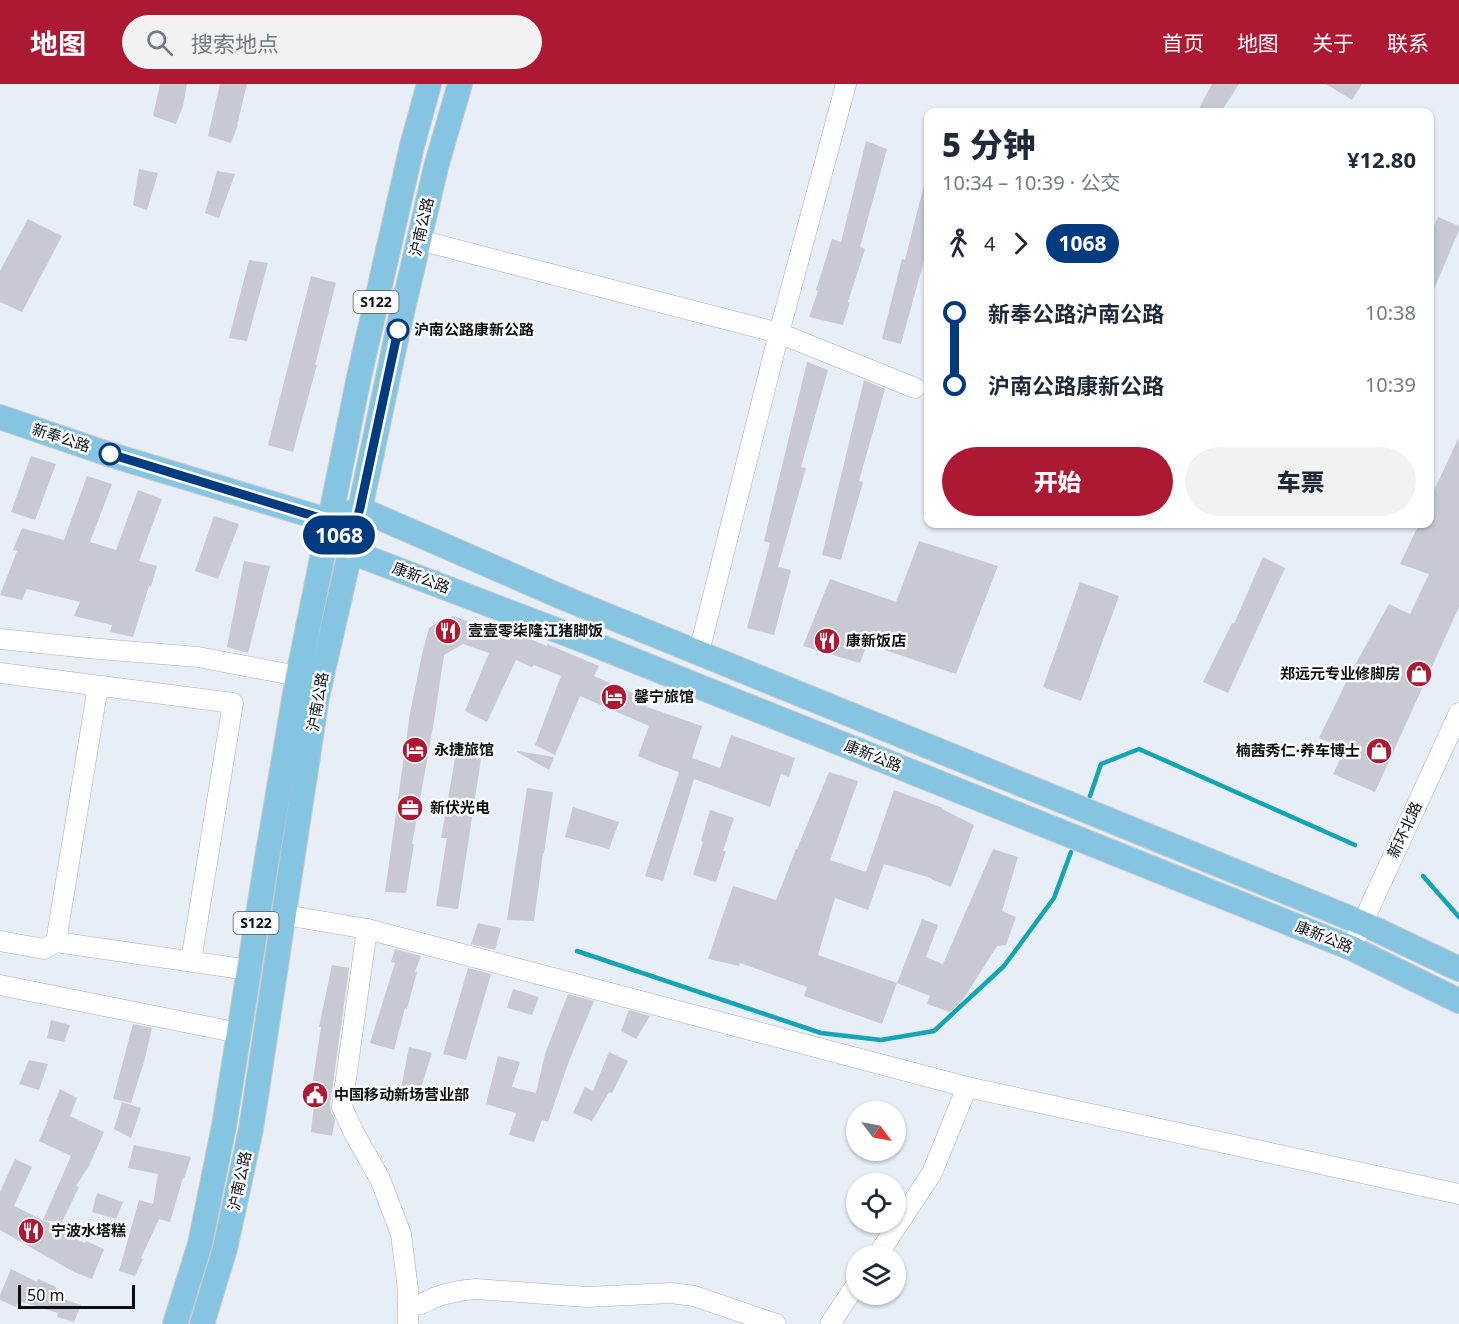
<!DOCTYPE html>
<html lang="zh">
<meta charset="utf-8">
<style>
:root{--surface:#fff;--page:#f2f2f3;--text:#1f2937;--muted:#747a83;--accent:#ad1832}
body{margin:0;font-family:"Noto Sans","Noto Sans SC",sans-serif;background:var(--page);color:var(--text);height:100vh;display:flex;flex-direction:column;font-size:22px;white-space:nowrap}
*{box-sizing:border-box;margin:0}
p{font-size:20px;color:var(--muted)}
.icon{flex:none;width:33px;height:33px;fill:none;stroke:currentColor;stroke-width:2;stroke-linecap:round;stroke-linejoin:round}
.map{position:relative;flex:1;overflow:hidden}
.drawer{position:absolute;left:924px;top:24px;width:510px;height:420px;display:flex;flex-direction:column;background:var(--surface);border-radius:12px;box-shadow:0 2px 4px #0004}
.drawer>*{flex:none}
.badge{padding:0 12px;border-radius:20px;font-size:21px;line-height:39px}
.needle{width:39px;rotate:122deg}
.buttons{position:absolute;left:846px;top:1017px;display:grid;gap:12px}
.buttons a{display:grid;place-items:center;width:60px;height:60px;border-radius:50%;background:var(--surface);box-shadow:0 2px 4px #0004;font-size:30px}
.scale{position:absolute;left:18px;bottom:15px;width:117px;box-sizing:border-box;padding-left:6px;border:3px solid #0d0f12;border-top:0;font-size:16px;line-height:21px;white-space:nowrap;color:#0d0f12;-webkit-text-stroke:4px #f8fbfe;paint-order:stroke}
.map>.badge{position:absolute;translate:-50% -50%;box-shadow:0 0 0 3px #fff}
.legs{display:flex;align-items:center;gap:9px;height:66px;padding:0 18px;font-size:20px}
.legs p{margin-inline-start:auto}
.overview{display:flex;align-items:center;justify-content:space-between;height:102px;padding:0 18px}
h1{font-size:33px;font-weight:800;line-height:45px}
.cta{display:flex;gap:12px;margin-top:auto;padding:12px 18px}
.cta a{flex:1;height:69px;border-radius:36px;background:var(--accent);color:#fff;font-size:24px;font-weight:800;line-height:69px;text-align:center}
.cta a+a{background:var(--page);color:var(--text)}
ul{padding:0 18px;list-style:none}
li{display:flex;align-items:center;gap:21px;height:72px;font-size:22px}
li i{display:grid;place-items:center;width:9px;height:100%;margin:0 8px;background:currentColor}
li i::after{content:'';width:15px;height:15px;margin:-8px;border:4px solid;border-radius:50%;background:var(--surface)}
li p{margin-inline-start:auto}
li:first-child i{background:linear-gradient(#0000 50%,currentColor 0)}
li:last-child i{background:linear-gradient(currentColor 50%,#0000 0)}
header{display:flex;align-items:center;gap:36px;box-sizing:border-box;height:84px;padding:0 30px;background:var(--accent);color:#fff}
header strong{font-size:28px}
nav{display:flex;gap:33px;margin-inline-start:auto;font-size:21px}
.search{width:420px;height:54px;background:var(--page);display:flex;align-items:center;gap:15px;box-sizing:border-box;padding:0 21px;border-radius:33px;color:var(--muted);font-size:22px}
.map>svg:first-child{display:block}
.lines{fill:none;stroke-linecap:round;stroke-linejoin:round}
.stream{stroke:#14a5b5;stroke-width:4.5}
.building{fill:#c8c9d2}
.minor-casing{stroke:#a7adb4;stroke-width:21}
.major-casing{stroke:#cacacb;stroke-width:26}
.minor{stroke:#fff;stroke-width:20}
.major{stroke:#86c5e2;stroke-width:24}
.line-1-casing{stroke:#fff;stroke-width:14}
.line-1{stroke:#003b80;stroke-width:9}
.stop-1-dot{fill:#fff;stroke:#003b80;stroke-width:3}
.labels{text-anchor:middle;stroke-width:5;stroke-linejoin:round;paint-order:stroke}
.shield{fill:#f8fbfe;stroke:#545659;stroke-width:1.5}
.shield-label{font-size:14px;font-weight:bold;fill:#0d0f12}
.street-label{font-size:15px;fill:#0d0f12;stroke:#f8fbfe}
.stop-label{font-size:15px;font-weight:bold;fill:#0d0f12;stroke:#f8fbfe;text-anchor:start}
.poi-label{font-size:15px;font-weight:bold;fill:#0d0f12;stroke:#f8fbfe;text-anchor:start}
</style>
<header>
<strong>地图</strong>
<div class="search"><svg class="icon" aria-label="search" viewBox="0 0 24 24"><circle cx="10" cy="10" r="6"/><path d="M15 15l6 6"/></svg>搜索地点</div>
<nav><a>首页</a><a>地图</a><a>关于</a><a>联系</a></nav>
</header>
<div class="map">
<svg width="1459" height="1240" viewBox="0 0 1459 1240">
<rect width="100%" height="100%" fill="#e8eef6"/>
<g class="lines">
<g class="stream">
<path d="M 1090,712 L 1101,680 L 1139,665 L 1355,761"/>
<path d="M 1423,792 L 1459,833"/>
<path d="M 577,867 L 821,949 L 881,956 L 934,947 L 1004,882 L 1054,814 L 1071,768"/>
</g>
</g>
<g class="building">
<path d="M 160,0 L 187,0 L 183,22 L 176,40 L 153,32 Z"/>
<path d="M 220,0 L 247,0 L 237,41 L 238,41 L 231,59 L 208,52 Z"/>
<path d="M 1212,0 L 1239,0 L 1221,28 L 1197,28 Z"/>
<path d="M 1326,0 L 1362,0 L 1352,16 Z"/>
<path d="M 866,57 L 887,65 L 860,163 L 865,165 L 848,218 L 850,218 L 843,241 L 809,233 L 818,207 L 816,206 L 832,155 L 841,158 Z"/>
<path d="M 139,85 L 158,89 L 147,126 L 133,121 Z"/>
<path d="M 217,87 L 235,90 L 219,134 L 205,129 Z"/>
<path d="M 924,101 L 928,102 L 928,162 L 901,260 L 882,255 L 902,175 L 905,176 Z"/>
<path d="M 1438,133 L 1459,142 L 1459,146 L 1430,215 L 1430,152 Z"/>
<path d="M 28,135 L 62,152 L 22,228 L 0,218 L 0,187 Z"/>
<path d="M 249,176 L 268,179 L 247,257 L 229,254 Z"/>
<path d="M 311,192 L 336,199 L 315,281 L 317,281 L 293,368 L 268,361 Z"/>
<path d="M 807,278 L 828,286 L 801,383 L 806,384 L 778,483 L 791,486 L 774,551 L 747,544 L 770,459 L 764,457 Z"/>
<path d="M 864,296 L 885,305 L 859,397 L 863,398 L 841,476 L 822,471 Z"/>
<path d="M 1459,353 L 1459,523 L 1375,708 L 1333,690 L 1345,665 L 1319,654 L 1351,588 L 1389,520 L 1410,530 L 1429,490 L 1400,480 L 1419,440 L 1430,440 L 1430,415 Z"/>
<path d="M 31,372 L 56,380 L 35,436 L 11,428 Z"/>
<path d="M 87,392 L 112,400 L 90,458 L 116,466 L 138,406 L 162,415 L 139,477 L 157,482 L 151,503 L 149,502 L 133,553 L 110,548 L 112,541 L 74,532 L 80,518 L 27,505 L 22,516 L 0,511 L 17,467 L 13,466 L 22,444 L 64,456 Z"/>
<path d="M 214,432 L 239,440 L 218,495 L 195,487 Z"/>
<path d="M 919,457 L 998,482 L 956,590 L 867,560 L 860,579 L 803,562 L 830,495 L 896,518 Z"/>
<path d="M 1263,473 L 1285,484 L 1228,609 L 1203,598 L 1232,539 L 1234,540 Z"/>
<path d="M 244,477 L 270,482 L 248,569 L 227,563 Z"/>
<path d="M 1080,498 L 1119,512 L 1081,617 L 1043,603 Z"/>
<path d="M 454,532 L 489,546 L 492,539 L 547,562 L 547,560 L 599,582 L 594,592 L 650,617 L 647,623 L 702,642 L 692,674 L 720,684 L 731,651 L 795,674 L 789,693 L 781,690 L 770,723 L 694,695 L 663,797 L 645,792 L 679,688 L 659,681 L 638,672 L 649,642 L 580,612 L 555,671 L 535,661 L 561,592 L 534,581 L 532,583 L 516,576 L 487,638 L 465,627 L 489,569 L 463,560 L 444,571 L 434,637 L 412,760 L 414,760 L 406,809 L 385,808 L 410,629 L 423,566 L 429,544 L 442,535 Z"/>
<path d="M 458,658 L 483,662 L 458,825 L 436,822 L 447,754 L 441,754 Z"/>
<path d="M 517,667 L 554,673 L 549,686 L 517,668 Z"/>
<path d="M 829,688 L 858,697 L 830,776 L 866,788 L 894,706 L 943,724 L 942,725 L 974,741 L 951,803 L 931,795 L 931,794 L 884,780 L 868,826 L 835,814 L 818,871 L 897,899 L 882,940 L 804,912 L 807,903 L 740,879 L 739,882 L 708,875 L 733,802 L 776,816 L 796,765 L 797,765 Z"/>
<path d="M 527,704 L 553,708 L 544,769 L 543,769 L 534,837 L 507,836 Z"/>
<path d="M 573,723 L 619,738 L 609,765 L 565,753 Z"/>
<path d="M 710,726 L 734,734 L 723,767 L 726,767 L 716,798 L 693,791 L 703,758 L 701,757 Z"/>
<path d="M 993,765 L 1018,773 L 1002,827 L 1016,833 L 1006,861 L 997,862 L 964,914 L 950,928 L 927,920 L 930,912 L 897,899 L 922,835 L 938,841 L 926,873 L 943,880 Z"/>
<path d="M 478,839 L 501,844 L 495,866 L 471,860 Z"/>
<path d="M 395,865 L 421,872 L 415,888 L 417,888 L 407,925 L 405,924 L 394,966 L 370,959 L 395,879 L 391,878 Z"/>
<path d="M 332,881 L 349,884 L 330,1021 L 331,1028 L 335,1036 L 332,1052 L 311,1048 L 316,1002 L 312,1002 L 321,943 L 319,943 Z"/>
<path d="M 468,884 L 491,890 L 466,976 L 443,970 Z"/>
<path d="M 513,905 L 539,913 L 532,931 L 507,924 Z"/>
<path d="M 568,910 L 594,917 L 569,977 L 548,1038 L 542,1036 L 534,1058 L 509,1051 L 516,1029 L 486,1020 L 498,972 L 520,978 L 512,1003 L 536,1009 L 545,970 Z"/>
<path d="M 629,926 L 650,932 L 636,955 L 621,947 Z"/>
<path d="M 51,936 L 70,941 L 64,958 L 47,954 Z"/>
<path d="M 133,940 L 152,944 L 144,978 L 131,1019 L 113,1015 Z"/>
<path d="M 409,963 L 432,969 L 418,1013 L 400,1010 Z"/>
<path d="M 609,968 L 628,977 L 612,1009 L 609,1008 L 592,1037 L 573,1029 L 585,1003 L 593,1007 Z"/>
<path d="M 29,976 L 48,980 L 39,1006 L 19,1000 Z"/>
<path d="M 60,1005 L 77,1014 L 70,1032 L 104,1048 L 89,1082 L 76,1102 L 79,1103 L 62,1138 L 43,1136 L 71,1072 L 39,1057 L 48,1036 L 47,1036 Z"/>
<path d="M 122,1018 L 141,1024 L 131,1054 L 114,1045 Z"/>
<path d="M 134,1061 L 191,1073 L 184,1095 L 183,1094 L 170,1138 L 159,1135 L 141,1174 L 143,1175 L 135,1192 L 119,1187 L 139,1116 L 153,1120 L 158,1090 L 128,1084 Z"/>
<path d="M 15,1075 L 32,1083 L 14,1122 L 59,1144 L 58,1147 L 85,1159 L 86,1157 L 104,1165 L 92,1195 L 74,1188 L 0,1146 L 0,1108 Z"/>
<path d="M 97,1109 L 123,1118 L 116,1135 L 92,1128 Z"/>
<path d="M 11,1185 L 37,1198 L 38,1195 L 56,1203 L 52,1211 L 81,1221 L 74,1238 L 57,1233 L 58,1229 L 19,1217 L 16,1223 L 0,1216 L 0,1211 Z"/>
</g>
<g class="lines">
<defs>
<g id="minor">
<path d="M 419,156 L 779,249 L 915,304"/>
<path d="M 0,555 L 88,564 L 198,573 L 298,592"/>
<path d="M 699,568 L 779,249 L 846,0"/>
<path d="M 0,589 L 233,619 L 191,877"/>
<path d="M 285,831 L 367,845 L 967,1003 L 1459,1110"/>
<path d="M 367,845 L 342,1023 L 354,1049 L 380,1095 L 401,1150 L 408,1206 L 408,1240"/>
<path d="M 0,857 L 44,865 L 56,858 L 249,886"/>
<path d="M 56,858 L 98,602"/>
<path d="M 1351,864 L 1459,629"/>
<path d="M 0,901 L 239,949"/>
<path d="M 877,1172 L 932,1089 L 967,1003"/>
<path d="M 408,1220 C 424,1222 423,1218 436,1213 C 450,1208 463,1206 476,1205 L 587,1213 L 671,1209 L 694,1212 L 776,1240"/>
<path d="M 830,1240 L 856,1201"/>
</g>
<g id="major">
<path d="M 0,333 L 108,370 L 330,437"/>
<path d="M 346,430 L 360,425 L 564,514 L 1362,839 L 1459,885"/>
<path d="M 341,455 L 349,467 L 593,560 L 1351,864 L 1459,917"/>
<path d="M 175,1240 L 200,1160 L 224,1042 L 267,774 L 298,592 L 359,293 L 412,62 L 429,0"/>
<path d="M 202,1240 L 225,1165 L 251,1045 L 317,613 L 360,425 L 398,246 L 436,83 L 460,0"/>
</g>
</defs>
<use href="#minor" class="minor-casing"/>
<use href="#major" class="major-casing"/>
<use href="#minor" class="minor"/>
<use href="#major" class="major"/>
</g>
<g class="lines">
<defs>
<path id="line-1" d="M 110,370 L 330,437 L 349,467 L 360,424 L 398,246"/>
</defs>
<use href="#line-1" class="line-1-casing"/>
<use href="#line-1" class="line-1"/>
</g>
<defs>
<symbol id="restaurant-disc" viewBox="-11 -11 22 22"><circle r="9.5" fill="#ad1832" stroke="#f8fbfe"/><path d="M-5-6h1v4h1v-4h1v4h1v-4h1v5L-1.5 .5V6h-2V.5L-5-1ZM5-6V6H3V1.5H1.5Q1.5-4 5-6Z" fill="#fff"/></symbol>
<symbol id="shop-disc" viewBox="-11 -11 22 22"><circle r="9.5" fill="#ad1832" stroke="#f8fbfe"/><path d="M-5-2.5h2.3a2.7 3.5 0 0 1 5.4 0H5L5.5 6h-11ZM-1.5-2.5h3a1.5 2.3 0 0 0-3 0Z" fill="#fff"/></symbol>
<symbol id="hotel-disc" viewBox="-11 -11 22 22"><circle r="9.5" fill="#ad1832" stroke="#f8fbfe"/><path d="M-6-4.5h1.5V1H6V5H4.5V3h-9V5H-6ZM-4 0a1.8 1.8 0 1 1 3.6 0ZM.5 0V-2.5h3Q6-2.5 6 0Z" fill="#fff"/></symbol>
<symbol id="office-disc" viewBox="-11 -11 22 22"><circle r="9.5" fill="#ad1832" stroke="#f8fbfe"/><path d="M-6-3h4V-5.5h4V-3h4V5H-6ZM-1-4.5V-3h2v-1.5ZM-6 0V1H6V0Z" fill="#fff"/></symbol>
<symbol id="civic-disc" viewBox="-11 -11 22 22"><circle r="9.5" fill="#ad1832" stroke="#f8fbfe"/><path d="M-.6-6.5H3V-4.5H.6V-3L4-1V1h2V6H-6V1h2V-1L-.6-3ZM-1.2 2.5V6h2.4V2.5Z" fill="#fff"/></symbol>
</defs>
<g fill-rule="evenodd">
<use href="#restaurant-disc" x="433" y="532" width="30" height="30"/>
<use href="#restaurant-disc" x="812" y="542" width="30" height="30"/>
<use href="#shop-disc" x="1404" y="575" width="30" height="30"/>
<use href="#hotel-disc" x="599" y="598" width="30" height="30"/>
<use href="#hotel-disc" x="400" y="651" width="30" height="30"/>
<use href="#shop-disc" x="1364" y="652" width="30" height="30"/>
<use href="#office-disc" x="395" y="709" width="30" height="30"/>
<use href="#civic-disc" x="300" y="996" width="30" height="30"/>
<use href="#restaurant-disc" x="16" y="1132" width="30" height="30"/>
</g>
<g class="stop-1-dot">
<circle cx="398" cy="246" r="10"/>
<circle cx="110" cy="370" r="10"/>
</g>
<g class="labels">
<g class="shield">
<rect x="353.5" y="207" width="45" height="22" rx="4.5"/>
<rect x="233.5" y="828" width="45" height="22" rx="4.5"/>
</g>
<g class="shield-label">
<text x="376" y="223">S122</text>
<text x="256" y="844">S122</text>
</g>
<g class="street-label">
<text transform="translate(422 143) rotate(-77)" y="5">沪南公路</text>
<text transform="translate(61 354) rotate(18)" y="5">新奉公路</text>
<text transform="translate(421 494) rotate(21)" y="5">康新公路</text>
<text transform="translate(318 618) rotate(-80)" y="5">沪南公路</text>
<text transform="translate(873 672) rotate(22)" y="5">康新公路</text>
<text transform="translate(1405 746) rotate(-65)" y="5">新环北路</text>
<text transform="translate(1324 853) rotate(22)" y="5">康新公路</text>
<text transform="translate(240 1097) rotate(-78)" y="5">沪南公路</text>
</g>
<g class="stop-label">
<text x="414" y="251">沪南公路康新公路</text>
</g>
<g class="poi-label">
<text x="468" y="552">壹壹零柒隆江猪脚饭</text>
<text x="846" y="562">康新饭店</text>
<text x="1400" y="595" text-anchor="end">郑远元专业修脚房</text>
<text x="634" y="618">馨宁旅馆</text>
<text x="434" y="671">永捷旅馆</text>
<text x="1360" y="672" text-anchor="end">楠茜秀仁·养车博士</text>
<text x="430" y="729">新伏光电</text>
<text x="334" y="1016">中国移动新场营业部</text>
<text x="51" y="1152">宁波水塔糕</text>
</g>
</g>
</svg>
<div class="buttons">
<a><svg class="needle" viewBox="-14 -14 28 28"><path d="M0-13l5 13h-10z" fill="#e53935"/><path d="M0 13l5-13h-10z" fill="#747a83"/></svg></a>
<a><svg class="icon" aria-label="locate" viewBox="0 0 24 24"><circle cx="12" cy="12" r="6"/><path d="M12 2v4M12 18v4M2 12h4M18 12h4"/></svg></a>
<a><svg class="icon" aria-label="layers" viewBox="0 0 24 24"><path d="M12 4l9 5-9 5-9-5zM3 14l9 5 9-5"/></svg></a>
</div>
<div class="scale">50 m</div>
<b class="badge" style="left:339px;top:451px;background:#003b80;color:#fff">1068</b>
<section class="drawer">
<div class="overview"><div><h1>5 分钟</h1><p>10:34 – 10:39 · 公交</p></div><b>¥12.80</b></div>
<div class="legs"><svg class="icon" aria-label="walk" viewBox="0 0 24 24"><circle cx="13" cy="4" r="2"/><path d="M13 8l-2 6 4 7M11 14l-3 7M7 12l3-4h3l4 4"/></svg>4<svg class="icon" aria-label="forward" viewBox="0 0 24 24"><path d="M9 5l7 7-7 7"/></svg><b class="badge" style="background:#003b80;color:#fff">1068</b></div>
<ul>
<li><i style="color:#003b80"></i><b>新奉公路沪南公路</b><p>10:38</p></li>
<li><i style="color:#003b80"></i><b>沪南公路康新公路</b><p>10:39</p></li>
</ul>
<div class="cta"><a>开始</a><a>车票</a></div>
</section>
</div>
